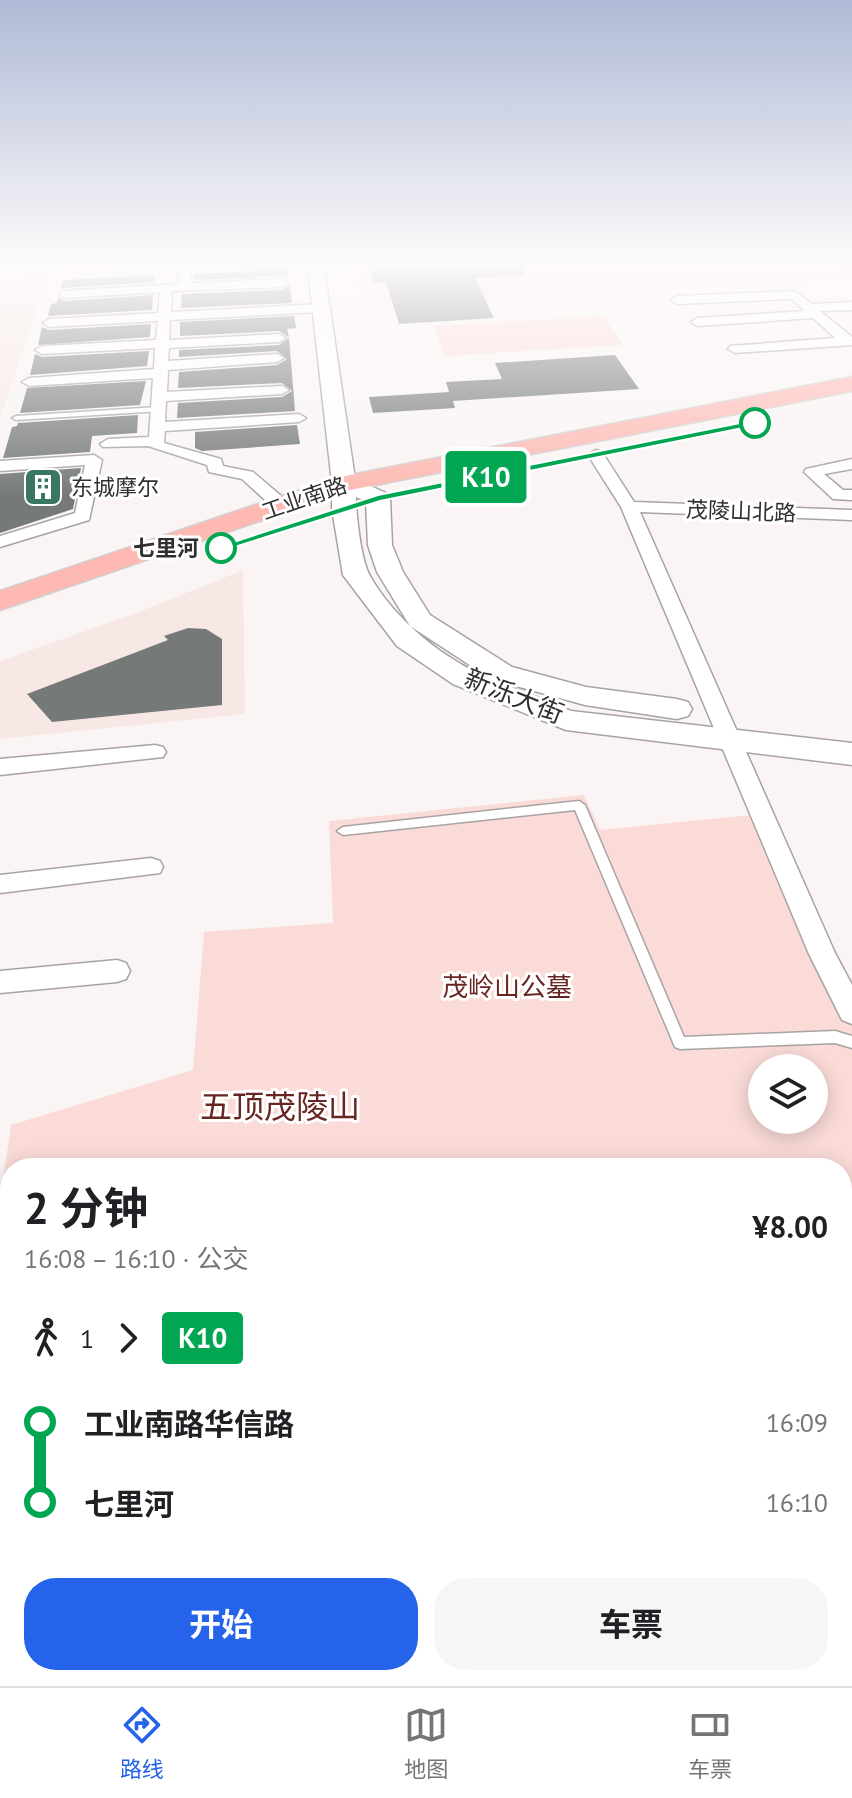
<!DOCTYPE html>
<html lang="zh">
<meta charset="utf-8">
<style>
:root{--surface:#fff;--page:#f6f6f6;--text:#202124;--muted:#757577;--line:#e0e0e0;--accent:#2563eb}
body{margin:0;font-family:"PT Sans","Noto Sans SC",sans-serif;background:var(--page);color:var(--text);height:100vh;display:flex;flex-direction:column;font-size:30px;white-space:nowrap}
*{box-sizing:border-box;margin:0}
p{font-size:26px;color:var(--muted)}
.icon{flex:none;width:44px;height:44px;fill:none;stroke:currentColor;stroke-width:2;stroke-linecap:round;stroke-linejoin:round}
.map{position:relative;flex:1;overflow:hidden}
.details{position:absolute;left:0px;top:1158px;width:852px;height:528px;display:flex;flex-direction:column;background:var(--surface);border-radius:32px 32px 0 0;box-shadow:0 4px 20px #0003}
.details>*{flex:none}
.badge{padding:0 16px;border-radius:6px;font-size:28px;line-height:52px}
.controls{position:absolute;left:748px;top:1054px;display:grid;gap:16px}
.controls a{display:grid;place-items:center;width:80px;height:80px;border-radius:50%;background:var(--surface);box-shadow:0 4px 20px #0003;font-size:40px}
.map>.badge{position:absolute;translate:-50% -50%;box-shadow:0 0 0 4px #fff}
.legs{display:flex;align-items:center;gap:12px;height:88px;padding:0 24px;font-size:26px}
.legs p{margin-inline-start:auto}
.head{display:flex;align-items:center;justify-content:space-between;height:136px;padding:0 24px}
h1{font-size:44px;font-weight:700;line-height:60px}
.cta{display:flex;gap:16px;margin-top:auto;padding:16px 24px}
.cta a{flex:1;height:92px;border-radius:32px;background:var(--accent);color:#fff;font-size:32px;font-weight:700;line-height:92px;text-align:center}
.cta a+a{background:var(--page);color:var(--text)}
ul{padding:0 24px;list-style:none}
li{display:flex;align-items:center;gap:28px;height:80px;font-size:30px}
li i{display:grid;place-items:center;width:12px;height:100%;margin:0 10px;background:currentColor}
li i::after{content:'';width:20px;height:20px;margin:-10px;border:6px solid;border-radius:50%;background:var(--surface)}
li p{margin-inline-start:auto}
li:first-child i{background:linear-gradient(#0000 50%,currentColor 0)}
li:last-child i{background:linear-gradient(currentColor 50%,#0000 0)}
.tab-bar{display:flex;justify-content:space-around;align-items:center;height:112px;border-top:2px solid var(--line);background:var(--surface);font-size:22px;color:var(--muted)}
.tab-bar a{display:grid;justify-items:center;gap:4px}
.tab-bar .active{color:var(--accent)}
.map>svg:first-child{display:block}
.built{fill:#f7e8e6}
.green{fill:#fadbd7;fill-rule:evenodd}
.building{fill:#757a78}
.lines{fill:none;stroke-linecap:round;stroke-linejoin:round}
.lane-casing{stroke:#a8a3a2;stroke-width:3}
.street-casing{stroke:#a8a3a2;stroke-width:3}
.secondary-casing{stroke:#a8a3a2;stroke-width:3}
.primary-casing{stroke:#d2d1d1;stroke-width:3}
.lane{fill:#fff;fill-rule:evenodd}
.street{fill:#fff;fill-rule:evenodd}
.secondary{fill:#fff;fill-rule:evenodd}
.primary{fill:#fdb9b2;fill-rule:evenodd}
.line-1{fill:#00a651;stroke:#fff;stroke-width:2}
.stop-1-dot{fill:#fff;stroke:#00a651;stroke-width:4}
.labels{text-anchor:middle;stroke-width:6;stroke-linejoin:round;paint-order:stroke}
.far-poi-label{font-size:22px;fill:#312f2f;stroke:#fff;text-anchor:start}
.far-street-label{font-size:22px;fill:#312f2f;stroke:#fff}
.far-stop-label{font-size:22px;font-weight:bold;fill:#312f2f;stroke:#fff;text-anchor:end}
.street-label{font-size:26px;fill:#312f2f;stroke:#fff}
.park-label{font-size:26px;fill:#672621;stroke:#fff}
.near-park-label{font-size:32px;fill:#672621;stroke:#fff}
</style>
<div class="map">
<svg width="852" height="1686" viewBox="0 0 852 1686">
<rect width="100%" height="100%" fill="#faf5f4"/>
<g class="built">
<path d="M 65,261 L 235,261 L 64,273 Z"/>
<path d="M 354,261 L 852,261 L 852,279 L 363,305 Z"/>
<path d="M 48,274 L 0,419 L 0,278 Z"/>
<path d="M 243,570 L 245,714 L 0,739 L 0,661 L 131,615 Z"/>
</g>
<g class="green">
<path d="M 784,261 L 852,261 L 852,275 L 668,285 L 652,268 Z"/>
<path d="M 604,316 L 623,345 L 445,356 L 434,326 Z"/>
<path d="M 584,795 L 600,830 L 752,815 L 852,1012 L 852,1686 L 0,1686 L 0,1201 L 11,1125 L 193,1070 L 204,932 L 333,923 L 329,821 ZM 762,1068 L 814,1068 L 814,1120 L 762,1120 ZM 10,1168 L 842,1168 L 842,1676 L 10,1676 Z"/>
</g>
<g class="building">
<path d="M 412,261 L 523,261 L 524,275 L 475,278 L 494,318 L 399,324 L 386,282 L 374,283 L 369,263 Z"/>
<path d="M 287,269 L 289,280 L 282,276 L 194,280 L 193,274 Z"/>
<path d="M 155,275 L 154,282 L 61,288 L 63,280 Z"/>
<path d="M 290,285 L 292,303 L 181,308 L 182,294 L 282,290 Z"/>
<path d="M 153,295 L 152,310 L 48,316 L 51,304 L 57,303 L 58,298 L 65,301 Z"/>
<path d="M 294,316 L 296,328 L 287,329 L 289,337 L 279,331 L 180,336 L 180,322 Z"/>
<path d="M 151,324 L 150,337 L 38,345 L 42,327 L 49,330 Z"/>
<path d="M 289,338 L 295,411 L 177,418 L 178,403 L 282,397 L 292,391 L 282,383 L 178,388 L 179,372 L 277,365 L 287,359 L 277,351 L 179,357 L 179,350 L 279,345 Z"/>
<path d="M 149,351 L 147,366 L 30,375 L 35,354 L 42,357 Z"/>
<path d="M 615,355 L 639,389 L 453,401 L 455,408 L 373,413 L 369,397 L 449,392 L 446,382 L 502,379 L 495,363 Z"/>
<path d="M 146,381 L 140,405 L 20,413 L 27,388 Z"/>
<path d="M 138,415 L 137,433 L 92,436 L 90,452 L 3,458 L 12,427 L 17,426 L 18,423 Z"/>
<path d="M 297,425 L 300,444 L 202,451 L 195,448 L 195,432 Z"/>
<path d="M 81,468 L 73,509 L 0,533 L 0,474 Z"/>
<path d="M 188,628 L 206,629 L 222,639 L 222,705 L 52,722 L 27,694 L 168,640 L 164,636 Z"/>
</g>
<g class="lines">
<defs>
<g id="lane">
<path d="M 158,407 L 162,409 L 161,411 L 16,420 L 12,418 L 16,416 Z"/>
<path d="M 579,801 L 585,805 L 684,1037 L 835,1031 L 852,1036 L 852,1048 L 835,1043 L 680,1049 L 675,1047 L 575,810 L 343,835 L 337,831 L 343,827 Z"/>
</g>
<g id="street">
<path d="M 228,261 L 310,261 L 304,264 L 190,270 L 191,283 L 282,279 L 288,283 L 282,287 L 172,291 L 171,312 L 321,304 L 327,308 L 321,312 L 170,320 L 169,340 L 279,334 L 286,338 L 279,342 L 169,348 L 168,361 L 277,354 L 284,358 L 277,362 L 168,370 L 167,392 L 282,386 L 289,390 L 282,394 L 166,401 L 165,422 L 299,414 L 306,418 L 299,422 L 165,431 L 164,443 L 221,459 L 223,466 L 253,472 L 287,501 L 289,505 L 287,509 L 275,509 L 242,479 L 209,472 L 207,465 L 148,446 L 103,447 L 100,444 L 108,439 L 149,437 L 153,378 L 29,386 L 22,382 L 29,378 L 154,369 L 155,348 L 42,354 L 35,350 L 42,346 L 156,340 L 158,321 L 49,327 L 43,323 L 49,319 L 158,313 L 160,292 L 65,298 L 61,297 L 61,291 L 179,284 L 180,265 Z"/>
<path d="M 846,261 L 852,261 L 852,265 L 848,264 Z"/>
<path d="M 795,291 L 812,304 L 852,302 L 852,310 L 820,311 L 852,337 L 852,345 L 735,353 L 728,349 L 730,346 L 835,338 L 813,318 L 697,326 L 691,322 L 697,318 L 805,311 L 792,299 L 677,304 L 671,300 L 677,296 Z"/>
<path d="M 596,450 L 602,452 L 634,502 L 852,510 L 852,520 L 640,512 L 835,953 L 852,985 L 852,1024 L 842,1020 L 809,954 L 621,507 L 588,455 Z"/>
<path d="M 94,455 L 102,460 L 89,520 L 0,547 L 0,536 L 75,513 L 85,465 L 0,471 L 0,461 Z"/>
<path d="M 852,459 L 852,469 L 824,474 L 843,490 L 852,490 L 852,500 L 833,499 L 804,472 L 806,469 Z"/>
<path d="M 155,745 L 163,747 L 166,752 L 163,757 L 0,775 L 0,759 Z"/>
<path d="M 151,858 L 160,861 L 163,867 L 160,873 L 0,893 L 0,875 Z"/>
<path d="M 117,960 L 126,963 L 130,971 L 126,979 L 117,982 L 0,993 L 0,971 Z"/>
</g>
<path id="secondary" d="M 307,261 L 323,261 L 355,479 L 386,493 L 390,498 L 392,545 L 403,572 L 430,615 L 512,667 L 586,687 L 677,699 L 688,702 L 692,709 L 688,716 L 677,719 L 585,705 L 494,680 L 571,711 L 852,743 L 852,765 L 566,730 L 453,684 L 397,646 L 343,575 L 332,509 L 332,483 ZM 356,497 L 366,501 L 368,545 L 377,572 L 410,626 L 491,679 C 444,660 395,620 370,576 C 361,560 356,515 356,497 Z"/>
<path id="primary" d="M 852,377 L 852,391 L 350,490 L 0,610 L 0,591 L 335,478 Z"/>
</defs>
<use href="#lane" class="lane-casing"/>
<use href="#street" class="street-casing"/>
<use href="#secondary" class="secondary-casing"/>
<use href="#primary" class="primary-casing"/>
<use href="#lane" class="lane"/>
<use href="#street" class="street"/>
<use href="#secondary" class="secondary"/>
<use href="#primary" class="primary"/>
</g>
<linearGradient id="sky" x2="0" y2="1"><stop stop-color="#afbad6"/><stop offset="0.53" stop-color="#fdfafa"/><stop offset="1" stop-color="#fdfafa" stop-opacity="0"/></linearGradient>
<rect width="852" height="497" fill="url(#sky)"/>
<path class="line-1" d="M 755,420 L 758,425 L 380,501 L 225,550 L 215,548 L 378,495 Z"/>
<defs>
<symbol id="building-square" viewBox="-11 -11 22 22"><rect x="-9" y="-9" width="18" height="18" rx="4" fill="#397763" stroke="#fff"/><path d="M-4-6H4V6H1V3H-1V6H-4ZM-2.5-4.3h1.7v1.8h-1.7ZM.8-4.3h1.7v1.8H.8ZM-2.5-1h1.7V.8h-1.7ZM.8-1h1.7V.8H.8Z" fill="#fff"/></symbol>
</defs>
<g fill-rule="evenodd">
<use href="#building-square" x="21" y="465" width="44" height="44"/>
</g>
<g class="stop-1-dot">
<circle cx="755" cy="423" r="14"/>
<circle cx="221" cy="548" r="14"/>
</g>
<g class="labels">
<g class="far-poi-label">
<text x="71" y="495">东城摩尔</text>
</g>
<g class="far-street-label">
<text transform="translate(304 498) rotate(-19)" y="8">工业南路</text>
<text transform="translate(741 511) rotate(2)" y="8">茂陵山北路</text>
</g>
<g class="far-stop-label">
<text x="199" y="556">七里河</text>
</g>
<g class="street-label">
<text transform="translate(514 696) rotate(22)" y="9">新泺大街</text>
</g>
<g class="park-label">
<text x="507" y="996">茂岭山公墓</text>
</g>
<g class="near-park-label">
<text x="280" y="1118">五顶茂陵山</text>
</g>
</g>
</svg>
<div class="controls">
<a><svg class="icon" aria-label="layers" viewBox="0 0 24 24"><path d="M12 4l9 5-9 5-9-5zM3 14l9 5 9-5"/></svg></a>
</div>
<b class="badge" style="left:486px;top:477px;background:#00a651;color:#fff">K10</b>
<section class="details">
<div class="head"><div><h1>2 分钟</h1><p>16:08 – 16:10 · 公交</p></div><b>¥8.00</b></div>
<div class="legs"><svg class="icon" aria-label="walk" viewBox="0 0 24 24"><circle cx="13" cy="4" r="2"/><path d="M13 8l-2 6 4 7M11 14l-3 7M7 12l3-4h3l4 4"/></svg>1<svg class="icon" aria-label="forward" viewBox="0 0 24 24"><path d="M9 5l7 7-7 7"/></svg><b class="badge" style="background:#00a651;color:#fff">K10</b></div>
<ul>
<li><i style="color:#00a651"></i><b>工业南路华信路</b><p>16:09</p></li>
<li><i style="color:#00a651"></i><b>七里河</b><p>16:10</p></li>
</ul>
<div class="cta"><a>开始</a><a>车票</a></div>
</section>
</div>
<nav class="tab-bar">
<a class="active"><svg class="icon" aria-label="directions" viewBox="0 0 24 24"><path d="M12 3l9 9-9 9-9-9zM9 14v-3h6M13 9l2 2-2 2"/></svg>路线</a>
<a><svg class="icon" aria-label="map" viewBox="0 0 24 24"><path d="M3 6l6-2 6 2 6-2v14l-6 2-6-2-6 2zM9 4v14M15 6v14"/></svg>地图</a>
<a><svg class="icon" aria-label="tickets" viewBox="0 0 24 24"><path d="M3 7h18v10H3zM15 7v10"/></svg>车票</a>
</nav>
